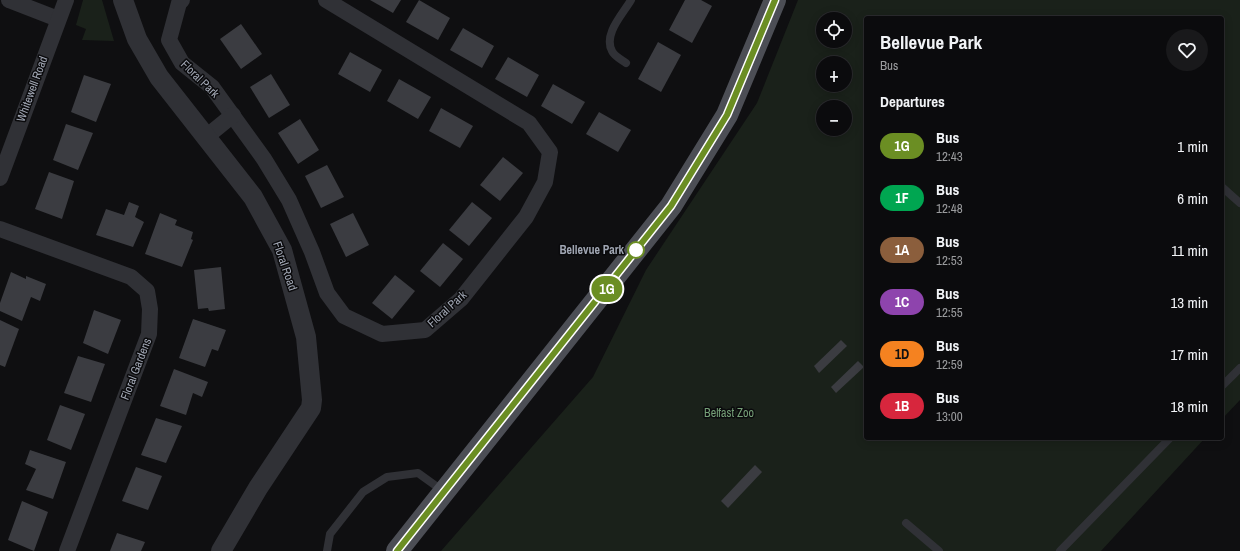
<!DOCTYPE html>
<meta charset="utf-8">
<style>
:root{--surface:#0b0b0d;--page:#19191b;--text:#f1f3f6;--muted:#9a9b9d;--line:#2b2b2e}
body{margin:0;font-family:"Archivo Narrow",sans-serif;background:var(--page);color:var(--text);height:100vh;display:flex;flex-direction:column;font-size:15px;white-space:nowrap}
*{box-sizing:border-box;margin:0}
p{font-size:13px;color:var(--muted)}
.icon{flex:none;width:22px;height:22px;fill:none;stroke:currentColor;stroke-width:2;stroke-linecap:round;stroke-linejoin:round}
.map{position:relative;flex:1;overflow:hidden}
.side{position:absolute;left:864px;top:16px;width:360px;height:424px;display:flex;flex-direction:column;background:var(--surface);border-radius:4px;box-shadow:0 2px 10px #0003,0 0 0 1px var(--line)}
.side>*{flex:none}
.badge{padding:0 8px;border-radius:13px;font-size:14px;line-height:26px}
.buttons{position:absolute;left:816px;top:12px;display:grid;gap:8px}
.buttons a{display:grid;place-items:center;width:36px;height:36px;border-radius:50%;background:var(--surface);box-shadow:0 2px 10px #0003,0 0 0 1px var(--line);font-size:20px}
.map>.badge{position:absolute;translate:-50% -50%;box-shadow:0 0 0 2px #fff}
h2{padding:0 16px;font-size:15px;line-height:36px}
.round{display:grid;place-items:center;flex:none;width:42px;height:42px;border-radius:21px;background:var(--page)}
.summary{display:flex;align-items:center;justify-content:space-between;height:68px;padding:0 16px}
h1{font-size:19px;font-weight:700;line-height:30px}
ul{padding:0;list-style:none}
li{display:flex;align-items:center;gap:12px;height:52px;padding:0 16px}
li div{flex:1}
li b{display:block;font-size:15px}
li em{font-style:normal}
li .badge{min-width:44px;font-weight:700;text-align:center}
.map>svg:first-child{display:block}
.green{fill:#1a211a;fill-rule:evenodd}
.building{fill:#3b3c41}
.lines{fill:none;stroke-linecap:round;stroke-linejoin:round}
.service{stroke:#303136;stroke-width:8}
.minor{stroke:#303136;stroke-width:16}
.tertiary{stroke:#303136;stroke-width:20}
.primary{stroke:#4c4e55;stroke-width:22}
.line-casing{stroke:#fff;stroke-width:9}
.line{stroke:#6b8e23;stroke-width:6}
.stop-dot{fill:#fff;stroke:#6b8e23;stroke-width:2}
.labels{text-anchor:middle;stroke-width:3;stroke-linejoin:round;paint-order:stroke}
.street-label{font-size:12px;fill:#a0a6b3;stroke:#0a0a0c}
.stop-label{font-size:12px;font-weight:bold;fill:#a0a6b3;stroke:#0a0a0c;text-anchor:end}
.park-label{font-size:12px;fill:#759f77;stroke:#0a0a0c}
</style>
<div class="map">
<svg width="1240" height="551" viewBox="0 0 1240 551">
<rect width="100%" height="100%" fill="#0f0f11"/>
<g class="green">
<path d="M 83,0 L 102,0 L 114,41 L 82,40 L 86,29 L 76,25 Z"/>
<path d="M 798,0 L 1240,0 L 1240,400 L 1222,419 L 1222,18 L 866,18 L 866,438 L 1205,438 L 1101,551 L 441,551 L 593,377 L 646,270 L 757,103 ZM 823,19 L 845,19 L 845,41 L 823,41 ZM 823,63 L 845,63 L 845,85 L 823,85 ZM 823,107 L 845,107 L 845,129 L 823,129 Z"/>
</g>
<g class="building">
<path d="M 370,0 L 401,0 L 393,13 Z"/>
<path d="M 419,0 L 450,18 L 438,40 L 406,22 Z"/>
<path d="M 685,0 L 701,0 L 712,6 L 692,43 L 669,30 Z"/>
<path d="M 241,24 L 262,54 L 241,69 L 220,39 Z"/>
<path d="M 463,28 L 494,46 L 482,68 L 450,50 Z"/>
<path d="M 658,42 L 681,55 L 661,92 L 638,79 Z"/>
<path d="M 350,52 L 382,70 L 370,92 L 338,74 Z"/>
<path d="M 508,57 L 539,75 L 527,97 L 495,79 Z"/>
<path d="M 271,74 L 290,105 L 269,118 L 250,87 Z"/>
<path d="M 84,75 L 111,84 L 96,122 L 71,112 Z"/>
<path d="M 399,79 L 431,97 L 418,119 L 387,101 Z"/>
<path d="M 553,84 L 585,102 L 572,124 L 541,106 Z"/>
<path d="M 441,108 L 473,126 L 460,148 L 429,131 Z"/>
<path d="M 599,112 L 631,130 L 618,152 L 586,134 Z"/>
<path d="M 300,119 L 319,150 L 298,164 L 278,133 Z"/>
<path d="M 66,124 L 93,133 L 78,170 L 53,160 Z"/>
<path d="M 503,157 L 523,173 L 500,201 L 480,185 Z"/>
<path d="M 327,165 L 344,197 L 321,208 L 305,176 Z"/>
<path d="M 49,172 L 74,181 L 62,219 L 35,209 Z"/>
<path d="M 129,202 L 139,206 L 135,217 L 144,222 L 133,247 L 96,235 L 106,209 L 124,215 Z"/>
<path d="M 472,202 L 492,218 L 469,246 L 449,230 Z"/>
<path d="M 160,213 L 177,220 L 175,225 L 193,232 L 191,239 L 193,240 L 182,267 L 145,254 Z"/>
<path d="M 353,213 L 369,245 L 346,257 L 330,224 Z"/>
<path d="M 443,243 L 463,259 L 440,287 L 420,271 Z"/>
<path d="M 221,267 L 225,309 L 209,311 L 208,308 L 198,309 L 194,270 Z"/>
<path d="M 11,272 L 26,279 L 26,276 L 46,284 L 40,301 L 31,297 L 22,321 L 0,311 L 0,303 Z"/>
<path d="M 395,275 L 415,291 L 392,319 L 372,303 Z"/>
<path d="M 94,310 L 121,320 L 108,354 L 83,343 Z"/>
<path d="M 193,319 L 226,330 L 218,351 L 212,349 L 205,367 L 179,358 Z"/>
<path d="M 0,320 L 19,329 L 5,367 L 0,365 Z"/>
<path d="M 841,340 L 847,346 L 819,373 L 814,366 Z"/>
<path d="M 78,356 L 105,364 L 91,402 L 64,393 Z"/>
<path d="M 858,361 L 864,367 L 836,393 L 831,387 Z"/>
<path d="M 174,369 L 208,382 L 202,397 L 193,393 L 186,415 L 160,406 Z"/>
<path d="M 60,405 L 85,414 L 71,450 L 47,440 Z"/>
<path d="M 156,418 L 182,426 L 166,463 L 141,455 Z"/>
<path d="M 30,450 L 66,462 L 53,499 L 26,490 L 36,469 L 25,464 Z"/>
<path d="M 755,465 L 762,472 L 728,508 L 721,501 Z"/>
<path d="M 136,467 L 162,476 L 148,510 L 122,501 Z"/>
<path d="M 22,501 L 48,512 L 34,551 L 8,540 Z"/>
<path d="M 117,533 L 145,542 L 141,551 L 110,551 Z"/>
</g>
<g class="lines">
<g class="service">
<path d="M 626,63 C 622,60 614,56 612,51 C 603,34 623,14 631,0"/>
<path d="M 1222,187 L 1240,203"/>
<path d="M 1222,386 L 1240,368"/>
<path d="M 906,523 L 939,551"/>
<path d="M 327,551 L 330,534 L 363,492 L 387,477 L 418,473 L 443,491"/>
<path d="M 1060,551 L 1170,438"/>
</g>
<g class="minor">
<path d="M 9,0 L 58,19"/>
<path d="M 182,0 L 179,3 L 169,40 L 182,63 L 212,87 L 264,159 L 289,200 L 312,252 L 327,293 L 344,316 L 382,334 L 425,330 L 461,299 L 526,217 L 545,182 L 550,152 L 529,123 L 326,0"/>
<path d="M 206,137 L 233,115"/>
<path d="M 0,178 L 66,0"/>
<path d="M 0,229 L 131,277 L 147,291 L 150,309 L 149,334 L 67,551"/>
</g>
<path class="tertiary" d="M 123,0 L 137,39 L 159,77 L 253,197 L 282,250 L 306,337 L 312,400 L 311,408 L 258,488 L 221,551"/>
<path class="primary" d="M 397,551 L 671,206 L 727,115 L 775,0"/>
</g>
<g class="lines">
<defs>
<path id="line" d="M 397,551 L 671,206 L 727,115 L 775,0"/>
</defs>
<use href="#line" class="line-casing"/>
<use href="#line" class="line"/>
</g>
<circle class="stop-dot" cx="636" cy="250" r="8"/>
<g class="labels">
<g class="street-label">
<text transform="translate(200 79) rotate(44)" y="4">Floral Park</text>
<text transform="translate(32 89) rotate(-70)" y="4">Whitewell Road</text>
<text transform="translate(285 266) rotate(71)" y="4">Floral Road</text>
<text transform="translate(447 309) rotate(-42)" y="4">Floral Park</text>
<text transform="translate(136 369) rotate(-69)" y="4">Floral Gardens</text>
</g>
<g class="stop-label">
<text x="624" y="254">Bellevue Park</text>
</g>
<g class="park-label">
<text x="729" y="417">Belfast Zoo</text>
</g>
</g>
</svg>
<div class="buttons">
<a><svg class="icon" aria-label="locate" viewBox="0 0 24 24"><circle cx="12" cy="12" r="6"/><path d="M12 2v4M12 18v4M2 12h4M18 12h4"/></svg></a>
<a>+</a>
<a>−</a>
</div>
<b class="badge" style="left:607px;top:289px;background:#6b8e23;color:#fff">1G</b>
<section class="side">
<div class="summary"><div><h1>Bellevue Park</h1><p>Bus</p></div><a class="round"><svg class="icon" aria-label="heart" viewBox="0 0 24 24"><path d="M12 20l-8-8c-3-5 5-10 8-4 3-6 11-1 8 4z"/></svg></a></div>
<h2>Departures</h2>
<ul>
<li><span class="badge" style="background:#6b8e23;color:#fff">1G</span><div><b>Bus</b><p>12:43</p></div><em>1 min</em></li>
<li><span class="badge" style="background:#00a651;color:#fff">1F</span><div><b>Bus</b><p>12:48</p></div><em>6 min</em></li>
<li><span class="badge" style="background:#8b5e3c;color:#fff">1A</span><div><b>Bus</b><p>12:53</p></div><em>11 min</em></li>
<li><span class="badge" style="background:#8e44ad;color:#fff">1C</span><div><b>Bus</b><p>12:55</p></div><em>13 min</em></li>
<li><span class="badge" style="background:#f58220;color:#111">1D</span><div><b>Bus</b><p>12:59</p></div><em>17 min</em></li>
<li><span class="badge" style="background:#d7263d;color:#fff">1B</span><div><b>Bus</b><p>13:00</p></div><em>18 min</em></li>
</ul>
</section>
</div>
